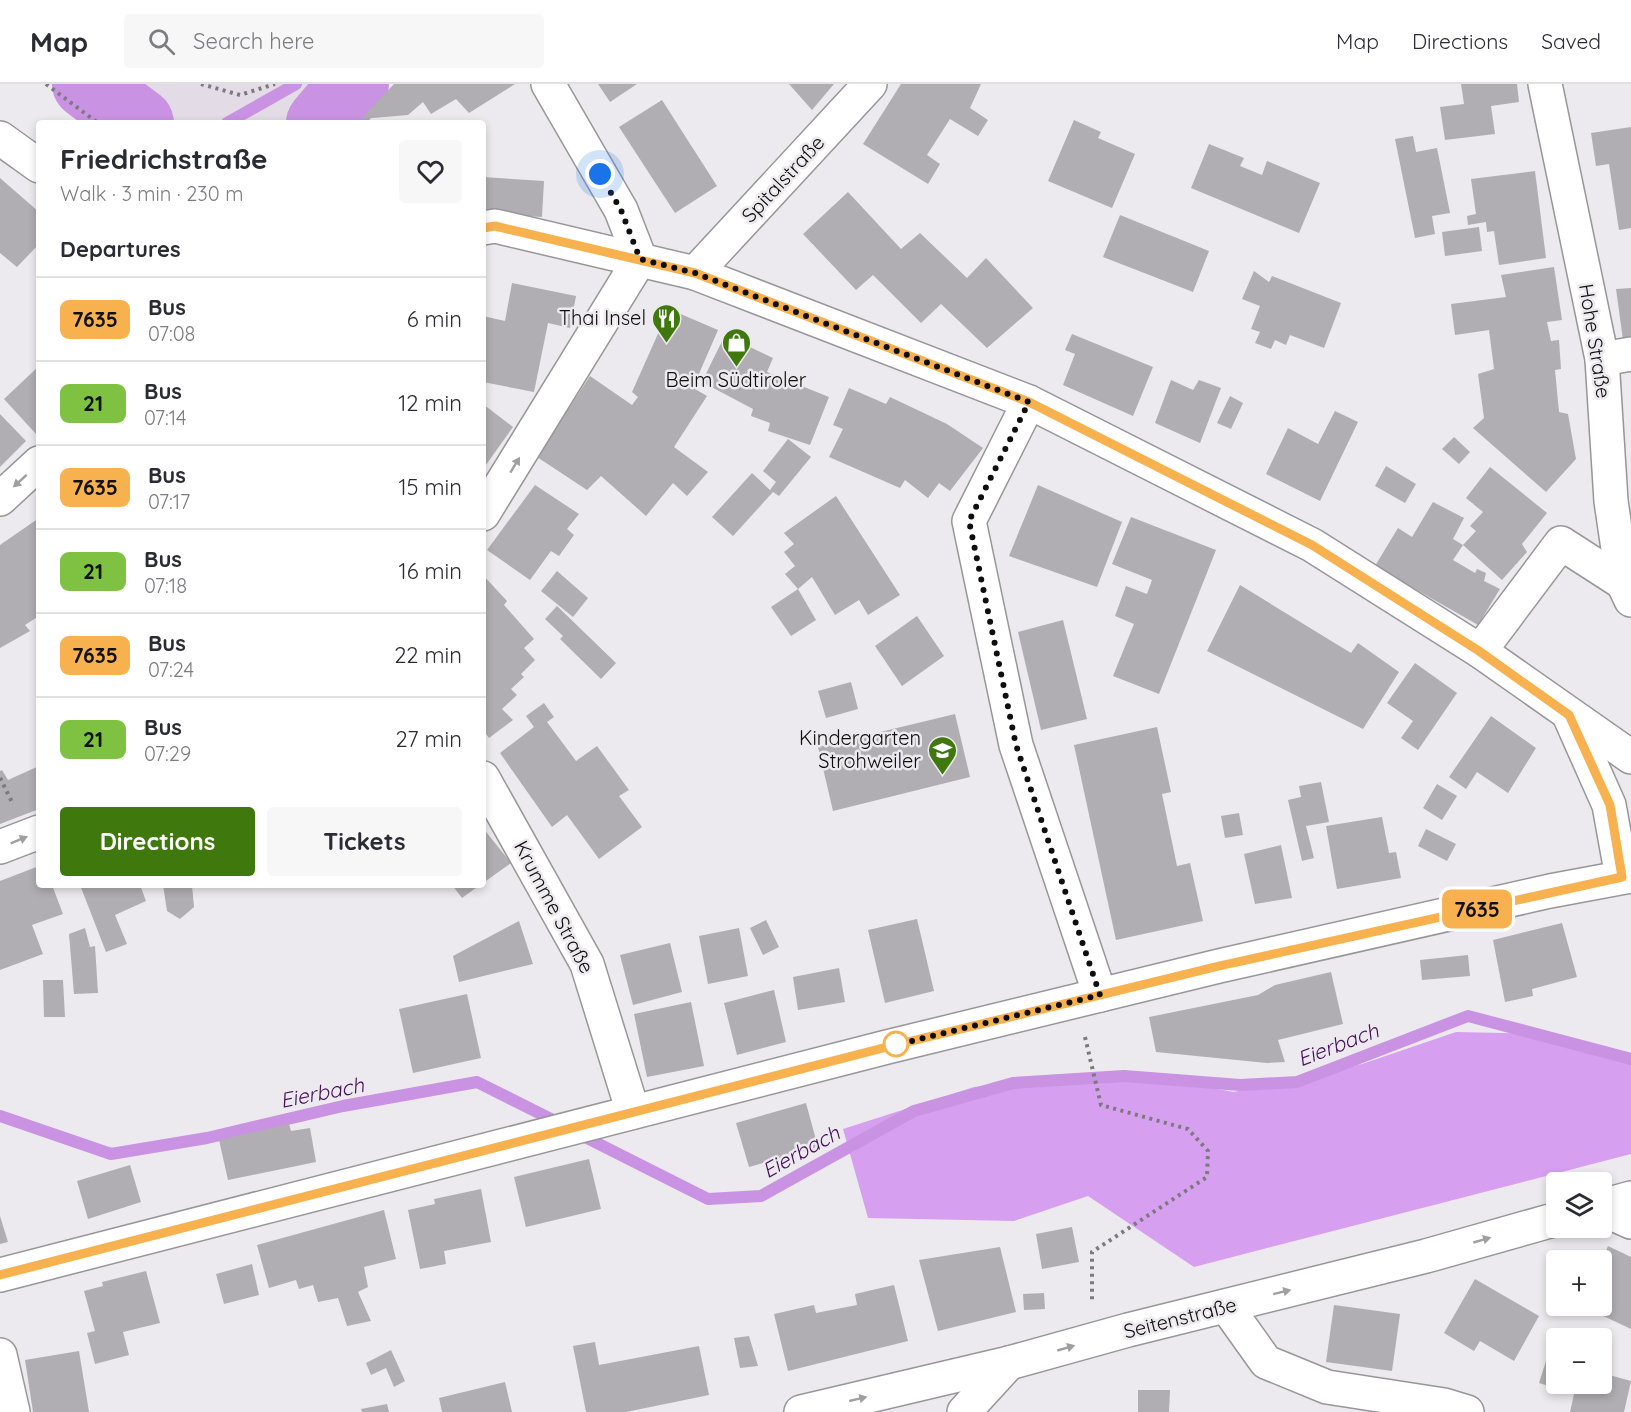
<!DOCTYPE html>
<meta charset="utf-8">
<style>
:root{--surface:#fff;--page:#f7f7f7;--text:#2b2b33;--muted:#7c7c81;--line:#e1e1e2;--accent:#3f780d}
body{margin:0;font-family:Quicksand,sans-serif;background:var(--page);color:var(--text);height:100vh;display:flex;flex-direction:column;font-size:22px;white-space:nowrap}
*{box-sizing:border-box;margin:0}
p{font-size:20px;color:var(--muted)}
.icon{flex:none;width:33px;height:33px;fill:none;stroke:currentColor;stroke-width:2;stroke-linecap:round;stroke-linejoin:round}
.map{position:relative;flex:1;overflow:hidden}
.side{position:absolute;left:36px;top:36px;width:450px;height:768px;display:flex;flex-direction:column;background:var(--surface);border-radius:6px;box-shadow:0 3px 9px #0003}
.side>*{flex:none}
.badge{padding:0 12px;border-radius:9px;font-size:21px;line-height:39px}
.tools{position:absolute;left:1546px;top:1088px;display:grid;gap:12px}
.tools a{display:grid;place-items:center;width:66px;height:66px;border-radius:6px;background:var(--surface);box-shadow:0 3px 9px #0003;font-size:30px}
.you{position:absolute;width:30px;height:30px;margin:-15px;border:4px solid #fff;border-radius:50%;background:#1a73e8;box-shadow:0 0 0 9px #1a73e833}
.map>.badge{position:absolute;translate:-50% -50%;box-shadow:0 0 0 3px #fff}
h2{padding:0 24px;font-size:22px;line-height:54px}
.round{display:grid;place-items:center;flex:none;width:63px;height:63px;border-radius:6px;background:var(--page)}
.overview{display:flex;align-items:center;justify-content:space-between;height:102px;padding:0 24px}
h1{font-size:28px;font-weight:700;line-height:45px}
.cta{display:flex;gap:12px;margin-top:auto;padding:12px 24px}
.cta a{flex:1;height:69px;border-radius:6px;background:var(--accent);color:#fff;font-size:24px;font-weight:700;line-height:69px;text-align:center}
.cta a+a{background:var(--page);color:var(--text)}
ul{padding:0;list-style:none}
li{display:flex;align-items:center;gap:18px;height:84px;padding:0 24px;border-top:2px solid var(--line)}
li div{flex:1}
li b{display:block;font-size:22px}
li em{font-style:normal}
li .badge{min-width:66px;font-weight:700;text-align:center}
header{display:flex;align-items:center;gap:36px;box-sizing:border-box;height:84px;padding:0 30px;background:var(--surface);border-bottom:2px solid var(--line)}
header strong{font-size:28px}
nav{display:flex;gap:33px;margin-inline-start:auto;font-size:21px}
.search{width:420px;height:54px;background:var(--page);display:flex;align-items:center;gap:15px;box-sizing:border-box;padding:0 21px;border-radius:6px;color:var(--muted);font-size:22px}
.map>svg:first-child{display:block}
.built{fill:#e3dce7}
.forest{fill:#d79ff0}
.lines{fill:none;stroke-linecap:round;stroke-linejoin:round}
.stream{stroke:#c992e2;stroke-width:12}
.river{stroke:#c992e2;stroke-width:70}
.building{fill:#b0aeb2}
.minor-casing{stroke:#98969a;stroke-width:36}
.major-casing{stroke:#98969a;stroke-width:36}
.path{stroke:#7b7a7c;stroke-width:4;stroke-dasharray:3 4.5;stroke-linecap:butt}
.minor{stroke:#fff;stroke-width:33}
.major{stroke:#fff;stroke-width:33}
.oneway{fill:#9f9f9f}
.line-casing{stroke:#fff;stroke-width:14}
.line{stroke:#f7b24f;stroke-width:9}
.walk{stroke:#0f0e0f;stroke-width:6;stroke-dasharray:0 10.8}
.stop-dot{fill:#fff;stroke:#f7b24f;stroke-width:3}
.labels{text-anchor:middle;stroke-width:5;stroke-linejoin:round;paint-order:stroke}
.street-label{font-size:20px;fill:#0f0e0f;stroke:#eceaee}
.poi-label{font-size:20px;fill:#0f0e0f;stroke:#eceaee;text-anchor:end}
.water-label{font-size:21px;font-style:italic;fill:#440f57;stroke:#eceaee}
</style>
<header>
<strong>Map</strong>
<div class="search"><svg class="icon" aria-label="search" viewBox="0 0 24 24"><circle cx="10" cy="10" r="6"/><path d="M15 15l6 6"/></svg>Search here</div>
<nav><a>Map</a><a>Directions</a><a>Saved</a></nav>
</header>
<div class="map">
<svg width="1631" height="1328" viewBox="0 0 1631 1328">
<rect width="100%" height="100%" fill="#eceaee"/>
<path class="built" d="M 87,0 L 354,0 L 321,39 L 139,39 Z"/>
<path class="forest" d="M 1456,948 L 1544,950 L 1631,977 L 1631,1070 L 1194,1183 L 1088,1112 L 1014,1137 L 868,1134 L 843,1045 L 974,1003 L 1123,988 L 1234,1008 L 1362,980 Z"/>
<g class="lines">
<g class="stream">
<path d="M 227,39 L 296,0"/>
<path d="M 0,1032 L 111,1070 L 207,1054 L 343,1022 L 477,998 L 561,1040"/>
<path d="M 579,1050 L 708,1115 L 761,1112 L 914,1027 L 1013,999 L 1124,992 L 1240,1001 L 1297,998 L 1468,932 L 1631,975"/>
</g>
<g class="river">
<path d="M 87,0 L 139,39"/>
<path d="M 321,39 L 354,0"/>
</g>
</g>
<g class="building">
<path d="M 394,0 L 515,0 L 469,29 L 456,15 L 431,30 L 423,18 L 408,31 L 361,35 Z"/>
<path d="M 598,0 L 637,0 L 610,18 Z"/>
<path d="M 789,0 L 834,0 L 812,26 Z"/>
<path d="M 901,0 L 981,0 L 970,24 L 988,36 L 978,52 L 950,35 L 927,71 L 940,80 L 928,100 L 863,60 Z"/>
<path d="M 1461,0 L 1517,0 L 1519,18 L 1491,22 L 1495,50 L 1445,56 L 1440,23 L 1464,20 Z"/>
<path d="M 662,16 L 717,102 L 675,129 L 619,43 Z"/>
<path d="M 1074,36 L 1101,48 L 1098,54 L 1135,70 L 1112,124 L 1048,97 Z"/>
<path d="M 1631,43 L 1631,144 L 1619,146 L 1609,80 L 1596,82 L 1591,49 Z"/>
<path d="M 1413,52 L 1416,68 L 1437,64 L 1450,129 L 1432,132 L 1435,150 L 1415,154 L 1395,55 Z"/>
<path d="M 1209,60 L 1244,74 L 1240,82 L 1262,91 L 1267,77 L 1320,99 L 1299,149 L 1191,104 Z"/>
<path d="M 1535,87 L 1546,174 L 1499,181 L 1494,147 L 1487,148 L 1486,138 L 1468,141 L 1467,132 L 1476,130 L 1471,95 Z"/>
<path d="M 483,93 L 544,97 L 542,133 L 483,130 Z"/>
<path d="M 0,94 L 39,128 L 39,160 L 17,183 L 0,169 Z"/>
<path d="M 848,108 L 901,165 L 920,149 L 967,194 L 986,174 L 1033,224 L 987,264 L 941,220 L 921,239 L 873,191 L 856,206 L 803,150 Z"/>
<path d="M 1120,131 L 1209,167 L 1193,208 L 1103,173 Z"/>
<path d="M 1479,143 L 1482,167 L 1445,172 L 1442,148 Z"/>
<path d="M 1554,183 L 1562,236 L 1547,238 L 1551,257 L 1559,256 L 1561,285 L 1555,286 L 1559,328 L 1568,330 L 1576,375 L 1546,408 L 1473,344 L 1484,334 L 1478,290 L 1494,285 L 1489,246 L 1455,251 L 1451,220 L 1506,213 L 1501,191 Z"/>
<path d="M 1254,187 L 1269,198 L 1272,192 L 1341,219 L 1324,264 L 1290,251 L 1286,261 L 1275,256 L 1271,265 L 1255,259 L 1260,248 L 1251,245 L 1260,222 L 1242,215 Z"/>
<path d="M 512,199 L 576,212 L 570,244 L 548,239 L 534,308 L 483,298 L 485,268 L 483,267 L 483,232 L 505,237 Z"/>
<path d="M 1631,204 L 1631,254 L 1623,256 L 1616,205 Z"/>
<path d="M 669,225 L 718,246 L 698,292 L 690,302 L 707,312 L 674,363 L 708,388 L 687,412 L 673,399 L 646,432 L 601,392 L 587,406 L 537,373 L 590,292 L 632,321 L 638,313 L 632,308 Z"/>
<path d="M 1072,250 L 1153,283 L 1133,332 L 1063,301 L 1075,270 L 1065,266 Z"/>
<path d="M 725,251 L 773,274 L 767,288 L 829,313 L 810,361 L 768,347 L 770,339 L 751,332 L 753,325 L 702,298 Z"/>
<path d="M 39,282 L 39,347 L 36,350 L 4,315 Z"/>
<path d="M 1171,296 L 1193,306 L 1199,296 L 1221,304 L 1200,359 L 1155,339 Z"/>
<path d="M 849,304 L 886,320 L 890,313 L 947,340 L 983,364 L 950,407 L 939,399 L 928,414 L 905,396 L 900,404 L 829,373 L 843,345 L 833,341 Z"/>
<path d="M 1230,312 L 1243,319 L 1231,345 L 1217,339 Z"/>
<path d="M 483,320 L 513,343 L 483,385 Z"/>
<path d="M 1335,327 L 1358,338 L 1320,417 L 1266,390 L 1288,344 L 1318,360 Z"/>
<path d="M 0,330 L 26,357 L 0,383 Z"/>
<path d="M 1454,353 L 1470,368 L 1459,380 L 1442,365 Z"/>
<path d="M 788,355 L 811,373 L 779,412 L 773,408 L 733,452 L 712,433 L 752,389 L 770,406 L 776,398 L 763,387 Z"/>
<path d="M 1386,382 L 1416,400 L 1405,419 L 1375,402 Z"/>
<path d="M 1490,383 L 1547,429 L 1522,460 L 1527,468 L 1502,496 L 1463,461 L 1476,447 L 1470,442 L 1483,428 L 1466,414 Z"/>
<path d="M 535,401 L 579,430 L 567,445 L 574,451 L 559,472 L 551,467 L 530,496 L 487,466 Z"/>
<path d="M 1038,401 L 1122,438 L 1097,503 L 1009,472 Z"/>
<path d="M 836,412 L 900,511 L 868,531 L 859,516 L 835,531 L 812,493 L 798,505 L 785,490 L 795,482 L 784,468 L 794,460 L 784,449 Z"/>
<path d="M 1433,418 L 1464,434 L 1453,455 L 1463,461 L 1453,476 L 1475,489 L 1477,485 L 1486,489 L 1484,497 L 1500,505 L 1478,541 L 1375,482 L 1398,444 L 1412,453 Z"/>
<path d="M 1131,433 L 1216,466 L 1159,610 L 1113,592 L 1134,540 L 1115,532 L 1126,502 L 1147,510 L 1152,496 L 1112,480 Z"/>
<path d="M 39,434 L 39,532 L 25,541 L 30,547 L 0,564 L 0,461 Z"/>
<path d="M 557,487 L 588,514 L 573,533 L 541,507 Z"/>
<path d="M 483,491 L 507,517 L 504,521 L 534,555 L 524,564 L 535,576 L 521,590 L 524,593 L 511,605 L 517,611 L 502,625 L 513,636 L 489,654 L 483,646 Z"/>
<path d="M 1240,501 L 1351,569 L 1358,559 L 1399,588 L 1363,645 L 1207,567 Z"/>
<path d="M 798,505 L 816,536 L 791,552 L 771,523 Z"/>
<path d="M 557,522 L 616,579 L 601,595 L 560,555 L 563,552 L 545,535 Z"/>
<path d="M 917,532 L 944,572 L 902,602 L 875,562 Z"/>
<path d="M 1063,536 L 1087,635 L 1041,646 L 1018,548 Z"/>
<path d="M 1415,579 L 1457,609 L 1418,666 L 1401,654 L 1413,637 L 1387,619 Z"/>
<path d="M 851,598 L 858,625 L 826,634 L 818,607 Z"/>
<path d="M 544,619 L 554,633 L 547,638 L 576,677 L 597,662 L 629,706 L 619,712 L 642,743 L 599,775 L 567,731 L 552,743 L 500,669 L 534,643 L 526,632 Z"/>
<path d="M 955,630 L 970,693 L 833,727 L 818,663 Z"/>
<path d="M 1491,632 L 1536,664 L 1508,709 L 1477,688 L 1466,705 L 1449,693 Z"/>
<path d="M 1157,643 L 1171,708 L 1162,710 L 1177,782 L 1190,779 L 1203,837 L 1116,856 L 1074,661 Z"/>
<path d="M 39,682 L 39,725 L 0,740 L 0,687 L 2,686 L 8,696 Z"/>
<path d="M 1321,698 L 1329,738 L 1306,742 L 1314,774 L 1302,777 L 1288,716 L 1301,713 L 1299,702 Z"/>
<path d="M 1437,700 L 1457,712 L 1442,736 L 1423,724 Z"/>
<path d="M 1239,729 L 1243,751 L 1225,754 L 1221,732 Z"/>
<path d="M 1382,733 L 1389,769 L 1396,768 L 1401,794 L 1337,805 L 1326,742 Z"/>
<path d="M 483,744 L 511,779 L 483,799 Z"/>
<path d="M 1426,745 L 1456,760 L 1447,777 L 1418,762 Z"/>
<path d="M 1281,761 L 1292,814 L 1255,820 L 1244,770 Z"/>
<path d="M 39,782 L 39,801 L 52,801 L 63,830 L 32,841 L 43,870 L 0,886 L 0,797 Z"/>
<path d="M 80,801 L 140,801 L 146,817 L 115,831 L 127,860 L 106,868 Z"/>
<path d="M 163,801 L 192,801 L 194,823 L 180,835 L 167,827 Z"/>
<path d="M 452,801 L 480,801 L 462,814 Z"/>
<path d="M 917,835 L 934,907 L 885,919 L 868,846 Z"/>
<path d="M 766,836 L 779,863 L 763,871 L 750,844 Z"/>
<path d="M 519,837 L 533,880 L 459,898 L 453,872 Z"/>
<path d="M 1562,839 L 1577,893 L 1532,905 L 1533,912 L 1505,918 L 1493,856 Z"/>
<path d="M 85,844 L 90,863 L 95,862 L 98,909 L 74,910 L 69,850 Z"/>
<path d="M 739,844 L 748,892 L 708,900 L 699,852 Z"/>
<path d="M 670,859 L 682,908 L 633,921 L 620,871 Z"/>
<path d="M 1468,871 L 1470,892 L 1422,896 L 1420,876 Z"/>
<path d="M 839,884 L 845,918 L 798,926 L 793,893 Z"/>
<path d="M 1331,888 L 1343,940 L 1278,956 L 1285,978 L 1267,979 L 1156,968 L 1149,933 L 1258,911 L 1275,901 Z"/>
<path d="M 43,896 L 63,896 L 65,933 L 44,933 Z"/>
<path d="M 774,906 L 786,958 L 737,971 L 724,919 Z"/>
<path d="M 467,910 L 481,974 L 413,989 L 399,925 Z"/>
<path d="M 691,918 L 704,982 L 647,993 L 634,930 Z"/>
<path d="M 806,1019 L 818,1063 L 749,1083 L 736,1039 Z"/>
<path d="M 289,1040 L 291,1047 L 310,1044 L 316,1078 L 228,1096 L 219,1056 Z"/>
<path d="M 589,1075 L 601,1125 L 526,1143 L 514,1093 Z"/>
<path d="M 130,1081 L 141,1118 L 88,1135 L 77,1097 Z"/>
<path d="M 481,1105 L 491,1158 L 444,1167 L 446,1180 L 420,1185 L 408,1126 L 435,1120 L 434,1115 Z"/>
<path d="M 384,1126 L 396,1175 L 364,1183 L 368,1203 L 358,1208 L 371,1237 L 347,1242 L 338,1214 L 318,1218 L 313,1201 L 299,1205 L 296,1196 L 269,1204 L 257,1161 Z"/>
<path d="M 0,1132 L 8,1158 L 0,1160 Z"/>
<path d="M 1072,1143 L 1079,1178 L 1042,1185 L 1036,1150 Z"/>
<path d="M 1608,1162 L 1631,1173 L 1631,1245 L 1580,1221 L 1602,1221 L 1602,1176 Z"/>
<path d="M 1000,1163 L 1016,1228 L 938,1247 L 919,1176 Z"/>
<path d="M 252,1180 L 259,1211 L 224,1220 L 216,1190 Z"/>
<path d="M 146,1187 L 160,1239 L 123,1248 L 129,1271 L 95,1280 L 87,1249 L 95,1247 L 84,1207 L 103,1202 L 102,1198 Z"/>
<path d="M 1475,1195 L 1539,1232 L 1514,1277 L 1480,1257 L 1474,1267 L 1444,1249 Z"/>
<path d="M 894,1201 L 908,1257 L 788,1287 L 774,1230 L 814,1221 L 816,1229 L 857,1221 L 855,1210 Z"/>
<path d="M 1044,1209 L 1045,1225 L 1024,1226 L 1023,1210 Z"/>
<path d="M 1334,1221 L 1400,1230 L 1392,1287 L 1326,1278 Z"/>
<path d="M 749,1252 L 758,1282 L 740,1284 L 734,1254 Z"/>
<path d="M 595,1258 L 599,1281 L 699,1262 L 709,1311 L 626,1328 L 586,1328 L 573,1262 Z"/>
<path d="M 1551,1261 L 1557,1263 L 1557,1299 L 1602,1299 L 1602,1289 L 1631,1297 L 1624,1328 L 1570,1328 L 1574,1310 L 1539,1299 Z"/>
<path d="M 391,1266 L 405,1297 L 394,1303 L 386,1284 L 371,1291 L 366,1279 Z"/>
<path d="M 79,1267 L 89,1328 L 33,1328 L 25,1276 Z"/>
<path d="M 505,1298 L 512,1328 L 442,1328 L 439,1314 Z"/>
<path d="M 1138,1306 L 1170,1306 L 1169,1328 L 1138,1328 Z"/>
<path d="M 387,1320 L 389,1328 L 362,1328 L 361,1325 Z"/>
</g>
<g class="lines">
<defs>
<g id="minor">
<path d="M 1545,0 L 1602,275 L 1611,417 L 1623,499 L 1631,516"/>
<path d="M 0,54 L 39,82"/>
<path d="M 483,144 L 495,142 L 695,189 L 1029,318 L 1312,461 L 1480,567 L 1631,673"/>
<path d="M 695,189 L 870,0"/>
<path d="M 1602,275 L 1631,270"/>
<path d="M 1029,318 L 969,437 L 1016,661 L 1100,911"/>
<path d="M 0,415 L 39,379"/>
<path d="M 483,430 L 640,175 L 621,126 L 548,0"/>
<path d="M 1480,567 L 1561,459 L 1623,499"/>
<path d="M 1569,631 L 1609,721 L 1622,793"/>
<path d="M 483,694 L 587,880 L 633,1028"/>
<path d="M 0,763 L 39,748"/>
<path d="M 1602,1125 L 1631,1138"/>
<path d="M 1226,1222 L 1266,1278 L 1327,1303 L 1444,1321 L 1467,1328"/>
<path d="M 0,1271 L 13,1328"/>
<path d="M 964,1328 L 1009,1279"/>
</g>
<g id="major">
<path d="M 1602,1122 L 1631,1114"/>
<path d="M 0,1191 L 887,963 L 1219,882 L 1550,807 L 1631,792"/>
<path d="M 801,1328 L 1009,1279 L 1128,1246 L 1426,1172 L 1557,1135"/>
</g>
</defs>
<use href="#minor" class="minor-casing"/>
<use href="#major" class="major-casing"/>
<g class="path">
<path d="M 46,0 L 98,39"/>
<path d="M 201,0 L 240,11 L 275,0"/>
<path d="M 0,694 L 13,720"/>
<path d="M 1085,953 L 1101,1021 L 1188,1045 L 1208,1067 L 1207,1093 L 1092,1168 L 1092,1217"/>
</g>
<use href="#minor" class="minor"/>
<use href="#major" class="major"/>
</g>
<defs><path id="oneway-solid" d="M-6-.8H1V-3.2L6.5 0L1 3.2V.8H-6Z" transform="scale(1.5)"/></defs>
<g class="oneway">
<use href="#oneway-solid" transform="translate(515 381) rotate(-59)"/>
<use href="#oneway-solid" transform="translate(20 397) rotate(138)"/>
<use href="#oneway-solid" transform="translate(19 756) rotate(-22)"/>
<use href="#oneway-solid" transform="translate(1482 1156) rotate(-16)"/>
<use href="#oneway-solid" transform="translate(1282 1208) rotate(-14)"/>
<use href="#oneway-solid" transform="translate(1066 1264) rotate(-16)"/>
<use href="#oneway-solid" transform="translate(858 1315) rotate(-13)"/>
</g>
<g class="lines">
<defs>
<path id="line" d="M 0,1191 L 887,963 L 1219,882 L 1622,793 L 1610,721 L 1569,631 L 1479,567 L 1312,461 L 1029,318 L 695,189 L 495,142 L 483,144"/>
</defs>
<use href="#line" class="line-casing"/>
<use href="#line" class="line"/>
<path class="walk" d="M 600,90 L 621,126 L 640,175 L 695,189 L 1029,318 L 969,437 L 1016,661 L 1100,911 L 887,963 L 896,960"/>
</g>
<defs>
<symbol id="restaurant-pin" viewBox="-11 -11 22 30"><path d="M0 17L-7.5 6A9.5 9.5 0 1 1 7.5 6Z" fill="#3f780d" stroke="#eceaee"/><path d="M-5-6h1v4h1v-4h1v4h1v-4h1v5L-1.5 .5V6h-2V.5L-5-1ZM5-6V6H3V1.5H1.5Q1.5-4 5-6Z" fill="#fff"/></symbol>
<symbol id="shop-pin" viewBox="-11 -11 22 30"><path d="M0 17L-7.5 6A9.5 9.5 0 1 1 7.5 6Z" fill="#3f780d" stroke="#eceaee"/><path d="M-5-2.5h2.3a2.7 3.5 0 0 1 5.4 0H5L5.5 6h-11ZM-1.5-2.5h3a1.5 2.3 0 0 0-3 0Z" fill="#fff"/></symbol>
<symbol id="school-pin" viewBox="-11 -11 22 30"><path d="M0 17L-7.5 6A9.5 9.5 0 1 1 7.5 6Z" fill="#3f780d" stroke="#eceaee"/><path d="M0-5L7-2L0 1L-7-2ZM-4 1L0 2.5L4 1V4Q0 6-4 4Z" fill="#fff"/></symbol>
</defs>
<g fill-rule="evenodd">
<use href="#restaurant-pin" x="650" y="218" width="33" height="45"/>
<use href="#shop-pin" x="720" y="242" width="33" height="45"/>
<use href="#school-pin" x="926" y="650" width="33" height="45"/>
</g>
<circle class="stop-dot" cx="896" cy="960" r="12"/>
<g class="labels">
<g class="street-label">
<text transform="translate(783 95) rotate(-47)" y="7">Spitalstraße</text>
<text transform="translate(1595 257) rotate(81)" y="7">Hohe Straße</text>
<text transform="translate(554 823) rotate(62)" y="7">Krumme Straße</text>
<text transform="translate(1180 1234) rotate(-14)" y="7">Seitenstraße</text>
</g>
<g class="poi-label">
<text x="646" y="241">Thai Insel</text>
<text x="736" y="303" text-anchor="middle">Beim Südtiroler</text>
<text x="921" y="661">Kindergarten<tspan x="921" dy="23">Strohweiler</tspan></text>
</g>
<g class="water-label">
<text transform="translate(1338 961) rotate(-21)" y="7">Eierbach</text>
<text transform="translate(322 1009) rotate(-11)" y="7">Eierbach</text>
<text transform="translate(801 1068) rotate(-29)" y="7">Eierbach</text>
</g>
</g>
</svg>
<div class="tools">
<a><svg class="icon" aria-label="layers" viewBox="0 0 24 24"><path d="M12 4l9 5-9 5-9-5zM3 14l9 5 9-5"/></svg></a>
<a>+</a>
<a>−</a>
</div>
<div class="you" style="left:600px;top:90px"></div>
<b class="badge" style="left:1477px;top:825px;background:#f7b24f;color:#111">7635</b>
<section class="side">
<div class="overview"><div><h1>Friedrichstraße</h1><p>Walk · 3 min · 230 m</p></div><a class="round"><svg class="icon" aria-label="heart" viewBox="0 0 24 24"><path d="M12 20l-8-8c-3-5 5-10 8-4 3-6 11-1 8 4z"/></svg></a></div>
<h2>Departures</h2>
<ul>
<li><span class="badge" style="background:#f7b24f;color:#111">7635</span><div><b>Bus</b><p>07:08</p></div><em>6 min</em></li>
<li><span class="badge" style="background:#7fc241;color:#111">21</span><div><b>Bus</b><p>07:14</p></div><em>12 min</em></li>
<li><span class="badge" style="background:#f7b24f;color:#111">7635</span><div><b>Bus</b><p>07:17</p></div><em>15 min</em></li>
<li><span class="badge" style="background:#7fc241;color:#111">21</span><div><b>Bus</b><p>07:18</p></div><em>16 min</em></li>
<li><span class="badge" style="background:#f7b24f;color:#111">7635</span><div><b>Bus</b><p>07:24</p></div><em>22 min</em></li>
<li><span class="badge" style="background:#7fc241;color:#111">21</span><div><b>Bus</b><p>07:29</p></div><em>27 min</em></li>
</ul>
<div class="cta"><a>Directions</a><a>Tickets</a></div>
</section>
</div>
